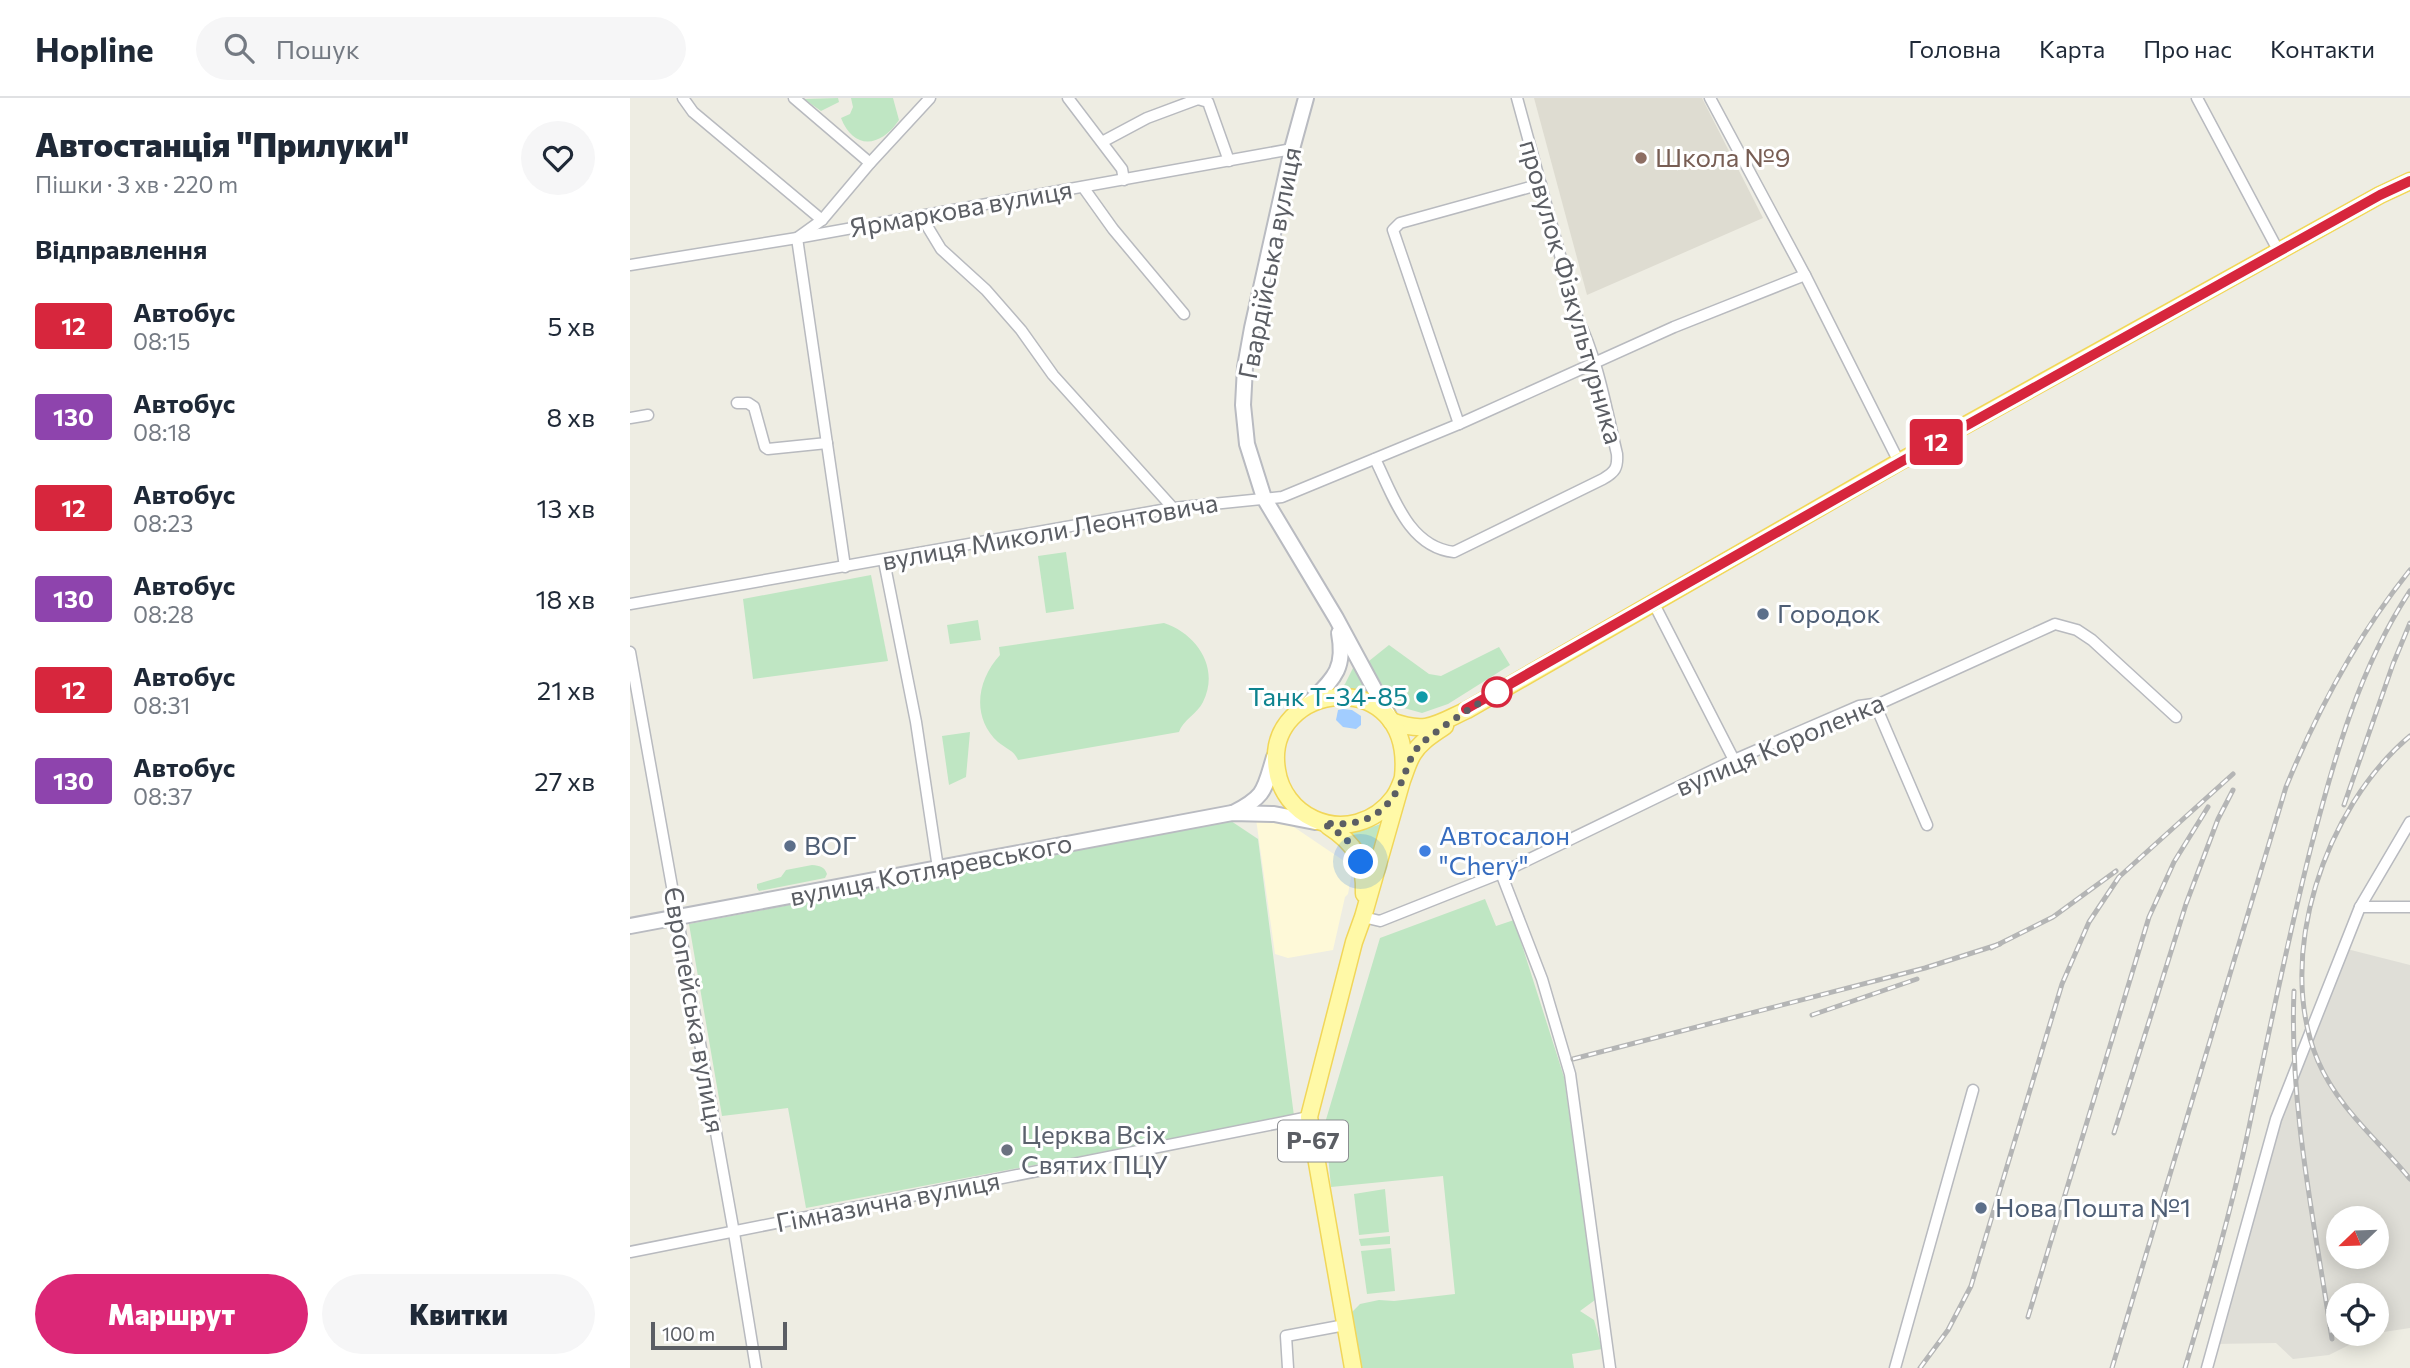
<!DOCTYPE html>
<html lang="uk">
<meta charset="utf-8">
<style>
:root{--surface:#fff;--page:#f6f6f7;--text:#1f2937;--muted:#747a83;--line:#e0e1e3;--accent:#db2777}
body{margin:0;font-family:Commissioner,sans-serif;background:var(--page);color:var(--text);height:100vh;display:flex;flex-direction:column;font-size:26px;white-space:nowrap}
*{box-sizing:border-box;margin:0}
p{font-size:23px;color:var(--muted)}
.icon{flex:none;width:38px;height:38px;fill:none;stroke:currentColor;stroke-width:2;stroke-linecap:round;stroke-linejoin:round}
.map{position:relative;flex:1;overflow:hidden}
.drawer{display:flex;flex-direction:column;background:var(--surface);width:630px}
.drawer>*{flex:none}
.badge{padding:0 14px;border-radius:5px;font-size:24px;line-height:46px}
.needle{width:46px;rotate:247deg}
.fabs{position:absolute;left:1696px;top:1108px;display:grid;gap:14px}
.fabs a{display:grid;place-items:center;width:63px;height:63px;border-radius:50%;background:var(--surface);box-shadow:0 4px 18px #0003;font-size:35px}
.scale{position:absolute;left:21px;bottom:18px;width:136px;box-sizing:border-box;padding-left:7px;border:4px solid #5b5e64;border-top:0;font-size:19px;line-height:24px;white-space:nowrap;color:#5b5e64;-webkit-text-stroke:5px #fff;paint-order:stroke}
.you{position:absolute;width:35px;height:35px;margin:-18px;border:5px solid #fff;border-radius:50%;background:#1a73e8;box-shadow:0 0 0 10px #1a73e833}
.map>.badge{position:absolute;translate:-50% -50%;box-shadow:0 0 0 4px #fff}
h2{padding:0 35px;font-size:26px;line-height:63px}
.round{display:grid;place-items:center;flex:none;width:74px;height:74px;border-radius:37px;background:var(--page)}
.overview{display:flex;align-items:center;justify-content:space-between;height:119px;padding:0 35px}
h1{font-size:33px;font-weight:800;line-height:52px}
.action{display:flex;gap:14px;margin-top:auto;padding:14px 35px}
.action a{flex:1;height:80px;border-radius:42px;background:var(--accent);color:#fff;font-size:28px;font-weight:800;line-height:80px;text-align:center}
.action a+a{background:var(--page);color:var(--text)}
ul{padding:0;list-style:none}
li{display:flex;align-items:center;gap:21px;height:91px;padding:0 35px}
li div{flex:1}
li b{display:block;font-size:26px}
li em{font-style:normal}
li .badge{min-width:77px;font-weight:700;text-align:center}
header{display:flex;align-items:center;gap:42px;box-sizing:border-box;height:98px;padding:0 35px;background:var(--surface);border-bottom:2px solid var(--line)}
header strong{font-size:33px}
nav{display:flex;gap:38px;margin-inline-start:auto;font-size:24px}
.search{width:490px;height:63px;background:var(--page);display:flex;align-items:center;gap:18px;box-sizing:border-box;padding:0 24px;border-radius:38px;color:var(--muted);font-size:26px}
main{display:flex;flex:1;min-height:0}
.map>svg:first-child{display:block}
.commercial{fill:#fef9d8}
.industrial{fill:#dfded7;fill-rule:evenodd}
.education{fill:#dedcd1}
.green{fill:#bfe6c3}
.water{fill:#a2cdff}
.lines{fill:none;stroke-linecap:round;stroke-linejoin:round}
.minor-casing{stroke:#b8babf;stroke-width:13}
.secondary-casing{stroke:#b9bbc1;stroke-width:18}
.primary-casing{stroke:#f1d659;stroke-width:19}
.minor{stroke:#fff;stroke-width:10}
.secondary{stroke:#fff;stroke-width:14}
.primary{stroke:#fff9a7;stroke-width:16}
.rail-casing{stroke:#b4b5b5;stroke-width:5}
.rail{stroke:#fff;stroke-width:2.5;stroke-dasharray:8;stroke-linecap:butt}
.line-casing{stroke:#fff;stroke-width:16}
.line{stroke:#d7263d;stroke-width:10}
.walk{stroke:#5b5e64;stroke-width:7;stroke-dasharray:0 12.6}
.education-dot{fill:#8d6e63;stroke:#fff;stroke-width:2.5}
.service-dot{fill:#5c6f8a;stroke:#fff;stroke-width:2.5}
.stop-dot{fill:#fff;stroke:#d7263d;stroke-width:3.5}
.culture-dot{fill:#0f9aa8;stroke:#fff;stroke-width:2.5}
.shop-dot{fill:#3f7fe0;stroke:#fff;stroke-width:2.5}
.worship-dot{fill:#6b7280;stroke:#fff;stroke-width:2.5}
.labels{text-anchor:middle;stroke-width:6;stroke-linejoin:round;paint-order:stroke}
.shield{fill:#fff;stroke:#8c8e92;stroke-width:2}
.shield-label{font-size:24px;font-weight:bold;fill:#5b5e64}
.education-label{font-size:26px;fill:#785e54;stroke:#fff;text-anchor:start}
.street-label{font-size:26px;fill:#5b5e64;stroke:#fff}
.service-label{font-size:26px;fill:#4e5e75;stroke:#fff;text-anchor:start}
.culture-label{font-size:26px;fill:#0d838f;stroke:#fff;text-anchor:end}
.shop-label{font-size:26px;fill:#366cbe;stroke:#fff;text-anchor:start}
.worship-label{font-size:26px;fill:#5b616d;stroke:#fff;text-anchor:start}
</style>
<header>
<strong>Hopline</strong>
<div class="search"><svg class="icon" aria-label="search" viewBox="0 0 24 24"><circle cx="10" cy="10" r="6"/><path d="M15 15l6 6"/></svg>Пошук</div>
<nav><a>Головна</a><a>Карта</a><a>Про нас</a><a>Контакти</a></nav>
</header>
<main>
<section class="drawer">
<div class="overview"><div><h1>Автостанція &quot;Прилуки&quot;</h1><p>Пішки · 3 хв · 220 m</p></div><a class="round"><svg class="icon" aria-label="heart" viewBox="0 0 24 24"><path d="M12 20l-8-8c-3-5 5-10 8-4 3-6 11-1 8 4z"/></svg></a></div>
<h2>Відправлення</h2>
<ul>
<li><span class="badge" style="background:#d7263d;color:#fff">12</span><div><b>Автобус</b><p>08:15</p></div><em>5 хв</em></li>
<li><span class="badge" style="background:#8e44ad;color:#fff">130</span><div><b>Автобус</b><p>08:18</p></div><em>8 хв</em></li>
<li><span class="badge" style="background:#d7263d;color:#fff">12</span><div><b>Автобус</b><p>08:23</p></div><em>13 хв</em></li>
<li><span class="badge" style="background:#8e44ad;color:#fff">130</span><div><b>Автобус</b><p>08:28</p></div><em>18 хв</em></li>
<li><span class="badge" style="background:#d7263d;color:#fff">12</span><div><b>Автобус</b><p>08:31</p></div><em>21 хв</em></li>
<li><span class="badge" style="background:#8e44ad;color:#fff">130</span><div><b>Автобус</b><p>08:37</p></div><em>27 хв</em></li>
</ul>
<div class="action"><a>Маршрут</a><a>Квитки</a></div>
</section>
<div class="map">
<svg width="1780" height="1270" viewBox="0 0 1780 1270">
<rect width="100%" height="100%" fill="#eeede3"/>
<path class="commercial" d="M 626,721 L 655,723 L 723,769 L 718,796 L 715,799 L 703,852 L 658,860 L 645,856 Z"/>
<path class="industrial" d="M 1713,850 L 1780,867 L 1780,1230 L 1747,1235 L 1746,1197 L 1708,1197 L 1708,1236 L 1741,1236 L 1699,1257 L 1663,1261 L 1646,1245 L 1583,1246 L 1646,1021 ZM 1708,1120 L 1746,1120 L 1746,1158 L 1708,1158 Z"/>
<path class="education" d="M 904,0 L 1072,0 L 1133,120 L 957,197 Z"/>
<g class="green">
<path d="M 208,0 L 209,4 L 191,13 L 174,1 Z"/>
<path d="M 221,0 L 263,0 L 269,22 C 251,49 224,53 211,20 L 220,16 L 223,9 Z"/>
<path d="M 436,454 L 444,511 L 416,515 L 408,458 Z"/>
<path d="M 241,477 L 258,563 L 123,581 L 113,501 Z"/>
<path d="M 348,522 L 351,542 L 320,546 L 317,527 Z"/>
<path d="M 534,525 C 567,536 590,570 573,604 C 568,615 552,623 549,634 L 388,662 C 384,652 376,651 368,644 C 341,619 347,582 370,557 L 369,549 Z"/>
<path d="M 759,547 L 799,576 L 811,578 L 869,549 L 880,567 L 818,606 L 792,615 L 774,610 L 734,567 Z"/>
<path d="M 726,564 L 745,600 L 706,595 L 715,586 Z"/>
<path d="M 340,634 L 336,679 L 319,687 L 312,638 Z"/>
<path d="M 601,723 L 628,741 L 664,1018 L 176,1110 L 158,1010 L 92,1018 L 59,826 Z"/>
<path d="M 751,726 L 737,769 L 714,732 L 726,734 Z"/>
<path d="M 182,767 C 190,768 194,768 197,776 L 195,780 L 129,793 L 127,790 L 127,786 L 151,779 L 156,772 Z"/>
<path d="M 855,801 L 866,828 L 884,822 L 934,979 L 965,1202 L 950,1213 L 964,1222 L 972,1251 L 942,1256 L 944,1270 L 732,1270 L 721,1215 L 730,1206 L 749,1202 L 764,1203 L 825,1196 L 813,1078 L 701,1089 L 695,1025 L 750,840 Z"/>
<path d="M 755,1091 L 759,1134 L 729,1137 L 724,1096 Z"/>
<path d="M 760,1138 L 760,1146 L 731,1148 L 729,1141 Z"/>
<path d="M 761,1150 L 765,1193 L 737,1196 L 731,1153 Z"/>
</g>
<path class="water" d="M 713,611 L 722,612 L 731,618 L 731,627 L 726,631 L 713,629 L 706,622 L 708,612 Z"/>
<g class="lines">
<defs>
<g id="minor">
<path d="M 53,0 L 63,14 L 192,122"/>
<path d="M 164,0 L 240,65"/>
<path d="M 438,0 L 492,71 L 494,82"/>
<path d="M 1080,0 L 1175,177 L 1269,364"/>
<path d="M 1567,0 L 1649,154"/>
<path d="M 472,44 L 517,20 L 568,1 L 578,4 L 599,63"/>
<path d="M 453,89 L 483,131 L 554,216"/>
<path d="M 291,118 L 311,151 L 356,192 L 391,232 L 423,277 L 543,410"/>
<path d="M 0,167 L 167,140 L 662,51"/>
<path d="M 107,305 L 118,305 L 124,309 L 135,349 L 138,351 L 197,345"/>
<path d="M 0,320 L 18,317"/>
<path d="M 829,326 L 763,132 L 770,125 L 911,86"/>
<path d="M 745,361 C 763,397 778,449 824,454 L 973,381 C 985,374 988,370 987,356 C 976,310 968,262 947,219 L 887,0"/>
<path d="M 254,463 L 286,624 L 308,770"/>
<path d="M 215,469 L 167,140 L 192,122 L 240,65 L 300,0"/>
<path d="M 1023,504 L 1104,662"/>
<path d="M 0,506 L 543,410 L 652,399 L 829,326 L 1044,229 L 1175,177"/>
<path d="M 0,554 L 104,1135 L 126,1270"/>
<path d="M 1245,606 L 1297,727"/>
<path d="M 871,775 L 912,881 L 940,976 L 980,1270"/>
<path d="M 1730,809 L 1780,809"/>
<path d="M 733,819 L 750,823 L 871,775 L 1104,662 L 1229,608 L 1251,605 L 1425,526 L 1447,532 L 1462,542 L 1546,619"/>
<path d="M 0,1154 L 679,1019"/>
<path d="M 658,1270 L 656,1238 L 715,1227"/>
<path d="M 1265,1270 L 1343,992"/>
<path d="M 1577,1270 L 1646,1021 L 1730,809 L 1780,724"/>
</g>
<g id="secondary">
<path d="M 676,0 L 662,51 L 622,230 L 615,269 L 613,307 L 617,346 L 634,400 L 706,520 L 760,620"/>
<path d="M 678,606 C 703,581 716,572 709,535"/>
<path d="M 603,715 C 636,698 634,692 644,659"/>
<path d="M 0,828 L 602,715 L 644,716 L 685,724"/>
</g>
<g id="primary">
<path d="M 761,623 C 796,636 805,627 837,612 L 1269,364 L 1750,97 L 1780,83"/>
<path d="M 698,728 C 726,746 735,763 734,796"/>
<path d="M 723,1270 L 679,1019 L 724,844 L 733,819 L 773,679 C 785,564 632,583 647,672 C 650,693 664,712 684,721 C 712,734 745,725 764,699 C 773,686 775,669 783,656 C 791,643 804,636 815,628"/>
</g>
</defs>
<use href="#minor" class="minor-casing"/>
<use href="#secondary" class="secondary-casing"/>
<use href="#primary" class="primary-casing"/>
<use href="#minor" class="minor"/>
<use href="#secondary" class="secondary"/>
<use href="#primary" class="primary"/>
<defs>
<g id="rail">
<path d="M 1780,638 C 1695,709 1644,859 1688,963 C 1708,1010 1749,1043 1780,1081"/>
<path d="M 1714,707 L 1763,566 L 1780,525"/>
<path d="M 1361,850 L 1423,819 L 1486,773"/>
<path d="M 1664,893 C 1659,1008 1685,1127 1702,1241"/>
<path d="M 1182,917 L 1287,881"/>
<path d="M 943,961 L 1295,870 L 1370,846"/>
<path d="M 1484,1035 L 1556,806 L 1588,721 L 1603,692"/>
<path d="M 1398,1219 L 1519,819 L 1544,764 L 1578,709"/>
<path d="M 1290,1270 L 1318,1232 L 1341,1188 L 1432,886 L 1459,824 L 1489,779 L 1603,676"/>
<path d="M 1482,1270 L 1656,689 C 1688,611 1727,538 1780,472"/>
<path d="M 1555,1270 C 1578,1192 1601,1114 1618,1034 C 1638,939 1657,844 1681,749 C 1704,661 1729,570 1780,493"/>
</g>
</defs>
<use href="#rail" class="rail-casing"/>
<use href="#rail" class="rail"/>
</g>
<g class="lines">
<defs>
<path id="line" d="M 836,611 L 1269,365 L 1750,97 L 1780,83"/>
</defs>
<use href="#line" class="line-casing"/>
<use href="#line" class="line"/>
<path class="walk" d="M 731,764 L 715,739 L 693,725 C 732,729 755,719 772,683 C 777,671 780,658 789,648 C 794,642 803,637 810,631 C 831,616 852,603 874,590 L 867,594"/>
</g>
<circle class="education-dot" cx="1011" cy="60" r="7"/>
<g class="service-dot">
<circle cx="1133" cy="516" r="7"/>
<circle cx="160" cy="748" r="7"/>
<circle cx="1351" cy="1110" r="7"/>
</g>
<circle class="stop-dot" cx="867" cy="594" r="14"/>
<circle class="culture-dot" cx="792" cy="599" r="7"/>
<circle class="shop-dot" cx="795" cy="753" r="7"/>
<circle class="worship-dot" cx="377" cy="1052" r="7"/>
<g class="labels">
<rect class="shield" x="648" y="1022.5" width="70" height="41" rx="5"/>
<g class="shield-label">
<text x="683" y="1051">Р-67</text>
</g>
<g class="education-label">
<text x="1025" y="69">Школа №9</text>
</g>
<g class="street-label">
<text transform="translate(331 111) rotate(-10)" y="9">Ярмаркова вулиця</text>
<text transform="translate(640 165) rotate(-79)" y="9">Гвардійська вулиця</text>
<text transform="translate(941 194) rotate(74)" y="9">провулок Фізкультурника</text>
<text transform="translate(420 434) rotate(-10)" y="9">вулиця Миколи Леонтовича</text>
<text transform="translate(1150 647) rotate(-23)" y="9">вулиця Короленка</text>
<text transform="translate(301 772) rotate(-11)" y="9">вулиця Котляревського</text>
<text transform="translate(64 912) rotate(80)" y="9">Європейська вулиця</text>
<text transform="translate(258 1104) rotate(-11)" y="9">Гімназична вулиця</text>
</g>
<g class="service-label">
<text x="1147" y="525">Городок</text>
<text x="174" y="757">ВОГ</text>
<text x="1365" y="1119">Нова Пошта №1</text>
</g>
<g class="culture-label">
<text x="778" y="608">Танк Т-34-85</text>
</g>
<g class="shop-label">
<text x="809" y="747">Автосалон<tspan x="809" dy="30">"Chery"</tspan></text>
</g>
<g class="worship-label">
<text x="391" y="1046">Церква Всіх<tspan x="391" dy="30">Святих ПЦУ</tspan></text>
</g>
</g>
</svg>
<div class="fabs">
<a><svg class="needle" viewBox="-14 -14 28 28"><path d="M0-13l5 13h-10z" fill="#e53935"/><path d="M0 13l5-13h-10z" fill="#747a83"/></svg></a>
<a><svg class="icon" aria-label="locate" viewBox="0 0 24 24"><circle cx="12" cy="12" r="6"/><path d="M12 2v4M12 18v4M2 12h4M18 12h4"/></svg></a>
</div>
<div class="scale">100 m</div>
<div class="you" style="left:731px;top:764px"></div>
<b class="badge" style="left:1306px;top:344px;background:#d7263d;color:#fff">12</b>
</div>
</main>
